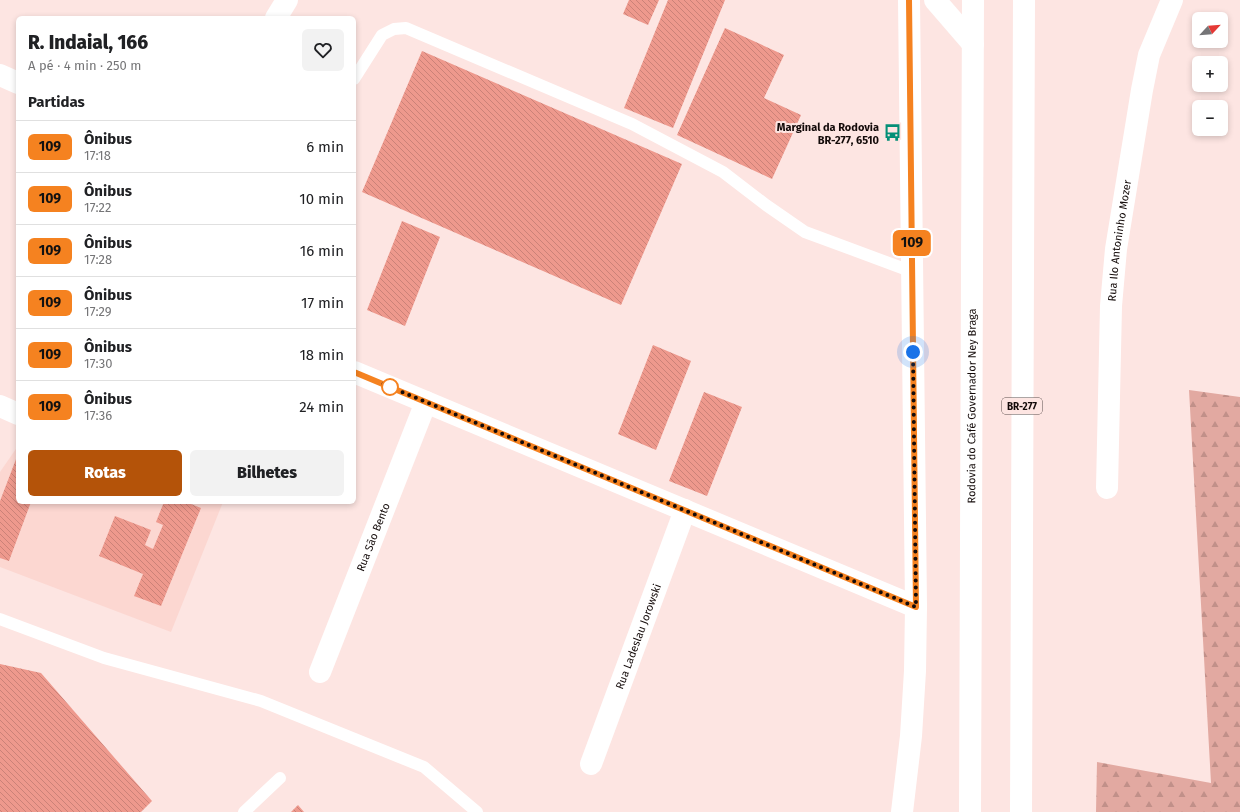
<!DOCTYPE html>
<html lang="pt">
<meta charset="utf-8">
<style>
:root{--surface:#fff;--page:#f2f2f2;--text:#202124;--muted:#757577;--line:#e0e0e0;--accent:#b45309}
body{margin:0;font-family:"Fira Sans",sans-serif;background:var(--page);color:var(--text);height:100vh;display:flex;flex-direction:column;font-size:15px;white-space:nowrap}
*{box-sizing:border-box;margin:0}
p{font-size:13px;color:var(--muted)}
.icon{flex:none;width:22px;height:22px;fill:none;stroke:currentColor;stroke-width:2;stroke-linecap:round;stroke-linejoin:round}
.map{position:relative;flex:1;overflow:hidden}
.details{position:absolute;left:16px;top:16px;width:340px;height:488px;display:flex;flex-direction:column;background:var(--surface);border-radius:6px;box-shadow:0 2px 6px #0003}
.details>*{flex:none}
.badge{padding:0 8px;border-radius:6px;font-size:14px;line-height:26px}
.needle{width:26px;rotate:64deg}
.buttons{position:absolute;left:1192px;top:12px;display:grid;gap:8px}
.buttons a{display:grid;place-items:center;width:36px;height:36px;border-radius:6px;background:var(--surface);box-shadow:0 2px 6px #0003;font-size:20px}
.you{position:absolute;width:20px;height:20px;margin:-10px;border:3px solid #fff;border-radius:50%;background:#1a73e8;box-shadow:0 0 0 6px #1a73e833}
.map>.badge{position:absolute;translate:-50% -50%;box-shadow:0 0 0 2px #fff}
h2{padding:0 12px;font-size:15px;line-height:36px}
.round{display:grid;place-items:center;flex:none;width:42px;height:42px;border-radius:6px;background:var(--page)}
.overview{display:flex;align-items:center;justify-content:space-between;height:68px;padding:0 12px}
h1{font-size:19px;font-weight:800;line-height:30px}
.cta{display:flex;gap:8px;margin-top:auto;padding:8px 12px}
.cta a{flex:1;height:46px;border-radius:6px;background:var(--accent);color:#fff;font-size:16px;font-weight:800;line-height:46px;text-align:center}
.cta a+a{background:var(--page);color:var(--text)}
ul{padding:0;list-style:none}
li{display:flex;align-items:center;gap:12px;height:52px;padding:0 12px;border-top:1px solid var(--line)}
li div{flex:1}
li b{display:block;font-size:15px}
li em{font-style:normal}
li .badge{min-width:44px;font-weight:700;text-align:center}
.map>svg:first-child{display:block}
.built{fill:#fcd7d1}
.forest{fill:url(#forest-firs)}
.building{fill:url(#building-back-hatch)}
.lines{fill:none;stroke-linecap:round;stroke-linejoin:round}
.service{stroke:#fff;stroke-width:12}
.minor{stroke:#fff;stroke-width:22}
.motorway{stroke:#fff;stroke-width:22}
.line-casing{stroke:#fff;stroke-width:9}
.line{stroke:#f58220;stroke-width:6}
.walk{stroke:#130a09;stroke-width:4;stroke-dasharray:0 7.2}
.stop-dot{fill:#fff;stroke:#f58220;stroke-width:2}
.labels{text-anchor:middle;stroke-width:4;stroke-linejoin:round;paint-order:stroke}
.shield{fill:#fde5e2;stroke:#594c4a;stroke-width:1}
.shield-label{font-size:10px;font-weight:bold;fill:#130a09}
.poi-label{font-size:11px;font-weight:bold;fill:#130a09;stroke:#fde5e2;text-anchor:end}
.street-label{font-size:11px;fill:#130a09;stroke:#fde5e2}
</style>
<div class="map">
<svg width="1240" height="812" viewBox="0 0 1240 812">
<defs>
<pattern id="forest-firs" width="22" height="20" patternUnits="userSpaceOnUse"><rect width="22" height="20" fill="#e2a9a1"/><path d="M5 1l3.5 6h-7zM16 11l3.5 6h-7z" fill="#c19089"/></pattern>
<pattern id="building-back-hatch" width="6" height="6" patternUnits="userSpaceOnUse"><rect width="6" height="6" fill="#ee998d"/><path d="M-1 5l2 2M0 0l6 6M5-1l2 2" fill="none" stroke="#cb8278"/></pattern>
</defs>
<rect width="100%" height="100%" fill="#fde5e2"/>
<path class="built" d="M 18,446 L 18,502 L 223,502 L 171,632 L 0,567 L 0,472 Z"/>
<path class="forest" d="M 1189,390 L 1240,397 L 1240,812 L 1096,812 L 1097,762 L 1211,783 Z"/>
<g class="building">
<path d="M 629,0 L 659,0 L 648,25 L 623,14 Z"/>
<path d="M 668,0 L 725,0 L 673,128 L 624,108 Z"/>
<path d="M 725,28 L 784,55 L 764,98 L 801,115 L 772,179 L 677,135 Z"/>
<path d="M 422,51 L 682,164 L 621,305 L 362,192 Z"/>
<path d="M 402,221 L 440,237 L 405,326 L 367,310 Z"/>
<path d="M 653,345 L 691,361 L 656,450 L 618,434 Z"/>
<path d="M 704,392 L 742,407 L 707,496 L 669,481 Z"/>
<path d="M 18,454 L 18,502 L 31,502 L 9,561 L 0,558 L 0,501 Z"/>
<path d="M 164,502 L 186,502 L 201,508 L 161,606 L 134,596 L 143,574 L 99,556 L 115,516 L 151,530 L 145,545 L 153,549 L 163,525 L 156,522 Z"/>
<path d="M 0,664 L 41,673 L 152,801 L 141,812 L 0,812 Z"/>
<path d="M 298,805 L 304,812 L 291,812 Z"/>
</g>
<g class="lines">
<g class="service">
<path d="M 354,79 L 382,35 L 394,29 L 406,28 L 632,124 L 723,172 L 766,205 L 805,232 L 913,272"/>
<path d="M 0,619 L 104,658 L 261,701 L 424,767 L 477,812"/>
<path d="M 244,812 L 280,778"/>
</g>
<g class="minor">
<path d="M 276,18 L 287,0"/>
<path d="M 0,75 L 18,83"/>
<path d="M 354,372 L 916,607"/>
<path d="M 0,406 L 18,414"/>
<path id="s1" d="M 1107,488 L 1111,306 L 1116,249 L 1142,90 L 1149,55 L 1172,0"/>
<path id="s2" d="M 320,672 L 426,402"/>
<path id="s3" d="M 591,764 L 685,510"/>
<path d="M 902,812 L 911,736 L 915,671 L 916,607 L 909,0"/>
</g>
<g class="motorway">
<path d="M 935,0 L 973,44"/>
<path id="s4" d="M 970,812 L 973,0"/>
<path d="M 1021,812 L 1024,0"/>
</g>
</g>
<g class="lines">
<defs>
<path id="line" d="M 354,372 L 916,607 L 909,0"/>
</defs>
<use href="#line" class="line-casing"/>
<use href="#line" class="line"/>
<path class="walk" d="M 390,387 L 383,384 L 916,607 L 913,352"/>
</g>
<defs>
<symbol id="bus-bare" viewBox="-9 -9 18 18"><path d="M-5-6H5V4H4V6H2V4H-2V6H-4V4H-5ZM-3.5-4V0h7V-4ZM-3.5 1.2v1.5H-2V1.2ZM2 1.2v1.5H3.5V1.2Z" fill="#048f77" stroke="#fde5e2" stroke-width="2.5" paint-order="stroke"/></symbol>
</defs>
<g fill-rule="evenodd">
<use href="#bus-bare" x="880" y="120" width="25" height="25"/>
</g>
<circle class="stop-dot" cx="390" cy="387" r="8"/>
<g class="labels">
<rect class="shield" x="1002" y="398" width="40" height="16" rx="3"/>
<g class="shield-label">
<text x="1022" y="410">BR-277</text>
</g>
<g class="poi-label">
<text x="879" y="131">Marginal da Rodovia<tspan x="879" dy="13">BR-277, 6510</tspan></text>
</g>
<g class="street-label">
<text dy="4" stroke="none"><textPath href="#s1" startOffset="248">Rua Ilo Antoninho Mozer</textPath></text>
<text dy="4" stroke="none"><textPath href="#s4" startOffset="406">Rodovia do Café Governador Ney Braga</textPath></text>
<text dy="4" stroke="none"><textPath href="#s2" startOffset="145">Rua São Bento</textPath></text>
<text dy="4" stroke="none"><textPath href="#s3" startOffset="136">Rua Ladeslau Jorowski</textPath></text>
</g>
</g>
</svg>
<div class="buttons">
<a><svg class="needle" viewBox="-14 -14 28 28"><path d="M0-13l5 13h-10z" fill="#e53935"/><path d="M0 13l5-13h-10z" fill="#757577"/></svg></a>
<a>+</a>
<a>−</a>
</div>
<div class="you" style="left:913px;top:352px"></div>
<b class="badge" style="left:912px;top:243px;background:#f58220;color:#111">109</b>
<section class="details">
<div class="overview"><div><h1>R. Indaial, 166</h1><p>A pé · 4 min · 250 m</p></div><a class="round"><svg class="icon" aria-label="heart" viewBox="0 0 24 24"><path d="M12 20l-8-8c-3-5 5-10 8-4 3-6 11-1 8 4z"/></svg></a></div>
<h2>Partidas</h2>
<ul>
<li><span class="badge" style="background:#f58220;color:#111">109</span><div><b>Ônibus</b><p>17:18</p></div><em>6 min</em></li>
<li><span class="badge" style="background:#f58220;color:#111">109</span><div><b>Ônibus</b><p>17:22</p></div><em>10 min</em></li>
<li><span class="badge" style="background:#f58220;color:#111">109</span><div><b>Ônibus</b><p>17:28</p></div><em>16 min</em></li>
<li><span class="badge" style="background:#f58220;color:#111">109</span><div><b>Ônibus</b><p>17:29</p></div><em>17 min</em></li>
<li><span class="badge" style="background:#f58220;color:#111">109</span><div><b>Ônibus</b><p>17:30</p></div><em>18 min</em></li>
<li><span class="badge" style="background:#f58220;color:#111">109</span><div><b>Ônibus</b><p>17:36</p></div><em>24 min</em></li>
</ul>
<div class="cta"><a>Rotas</a><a>Bilhetes</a></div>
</section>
</div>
